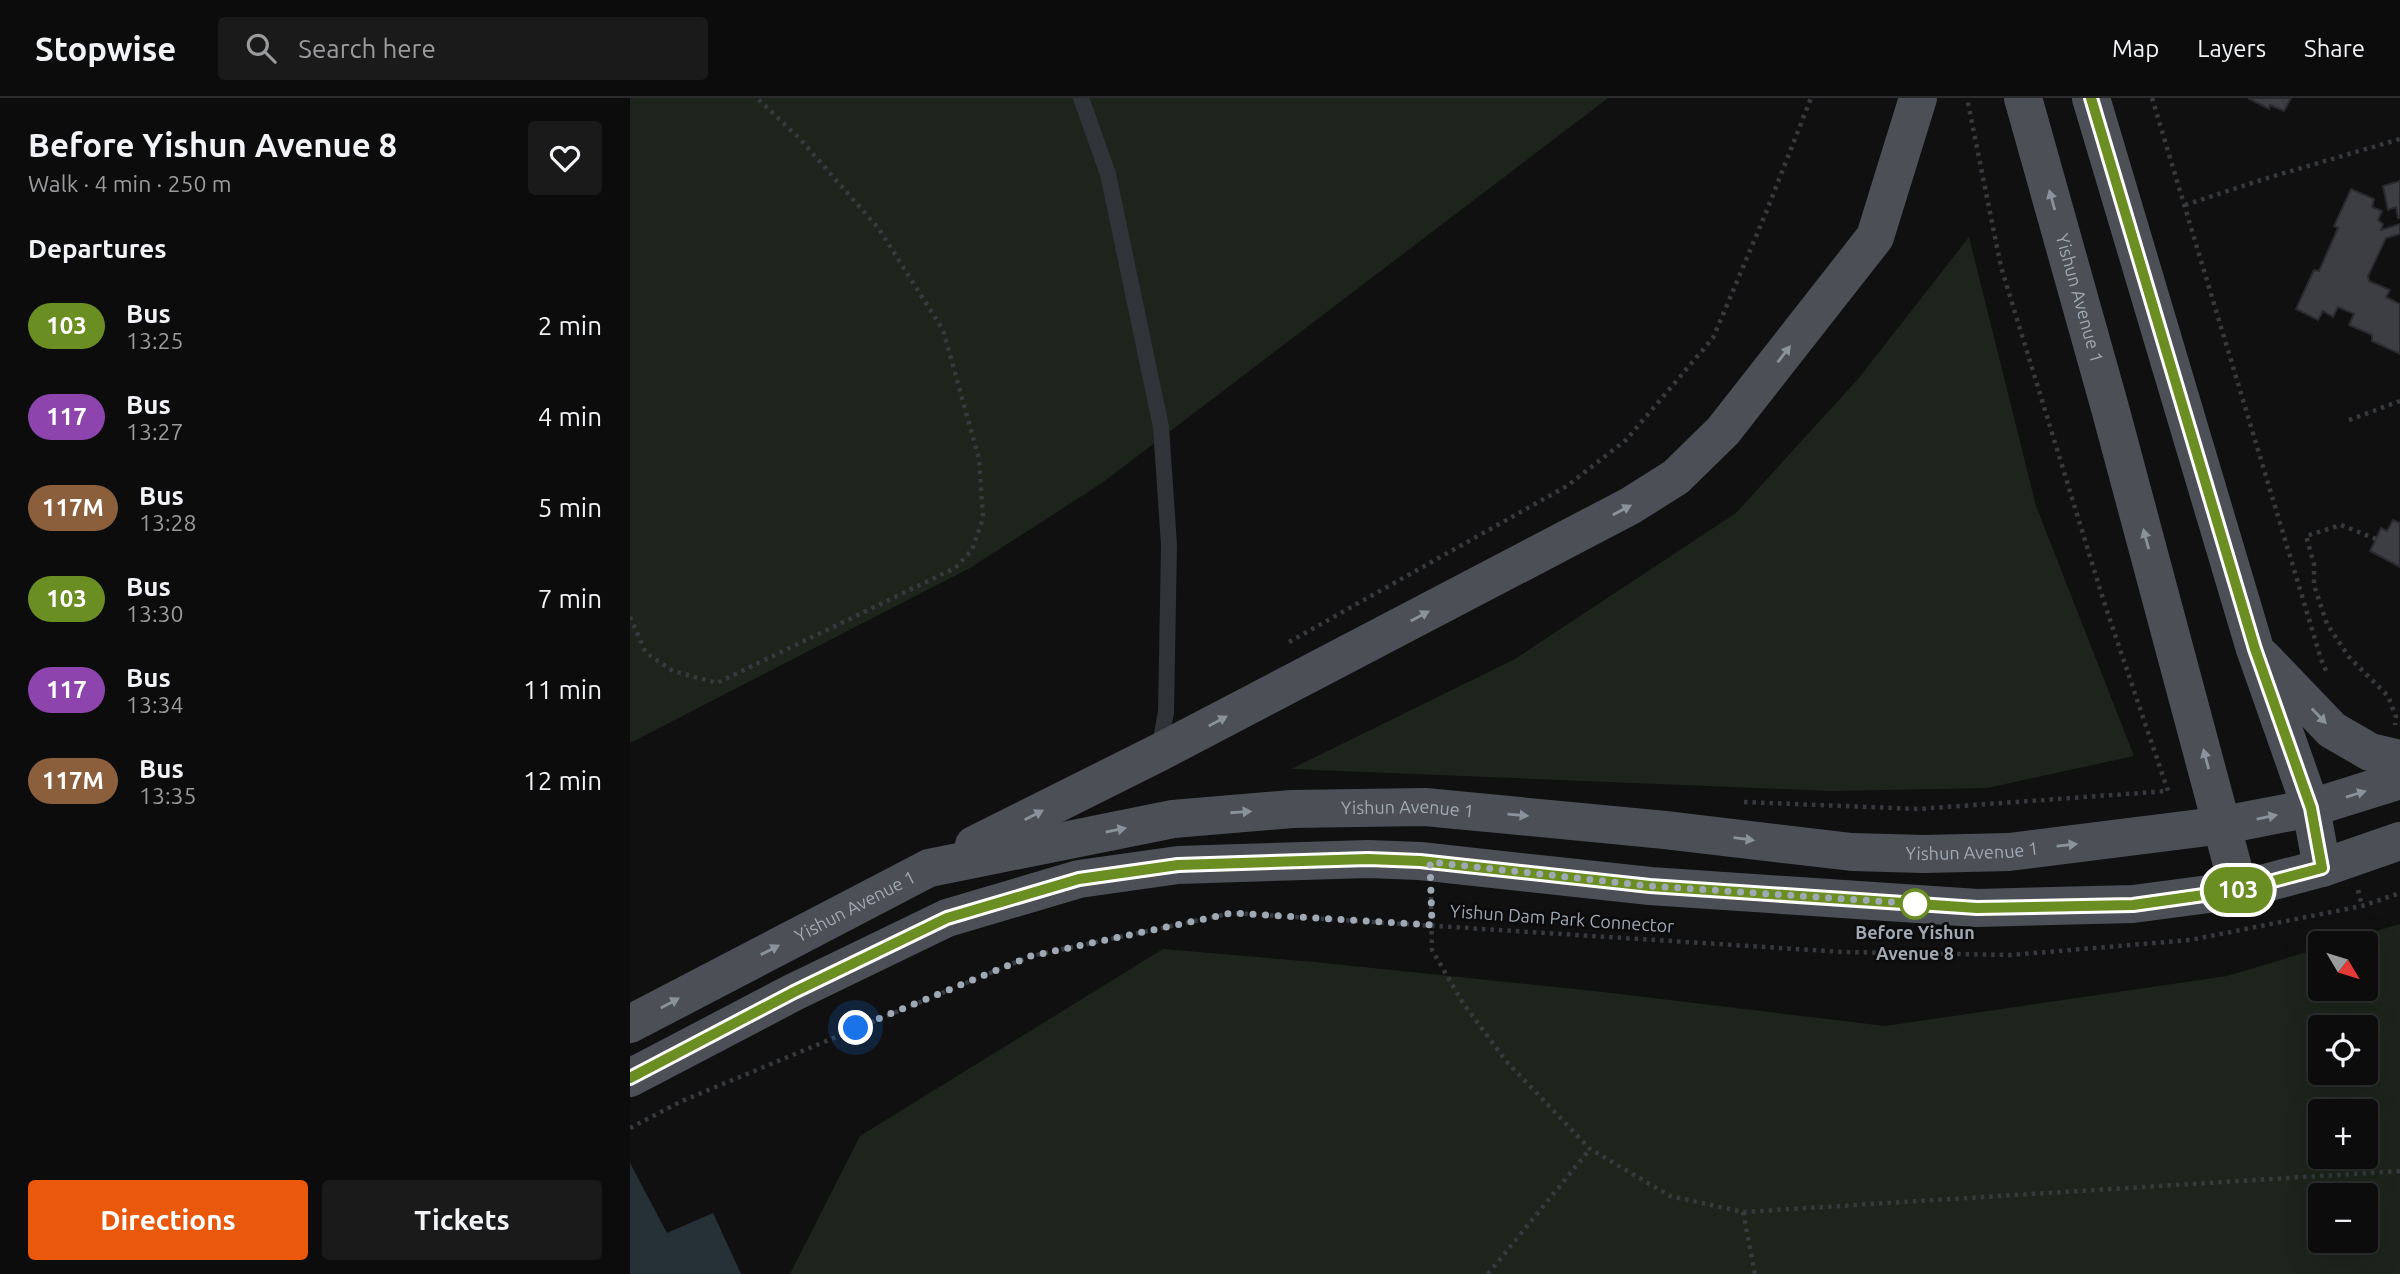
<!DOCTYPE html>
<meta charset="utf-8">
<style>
:root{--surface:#0c0c0d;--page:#1a1a1b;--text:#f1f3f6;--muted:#9a9b9d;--line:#2c2c2e;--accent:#ea580c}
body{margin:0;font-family:Ubuntu,sans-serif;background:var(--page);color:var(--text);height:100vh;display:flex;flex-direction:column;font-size:26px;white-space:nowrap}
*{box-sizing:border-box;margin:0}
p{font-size:23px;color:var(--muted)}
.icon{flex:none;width:38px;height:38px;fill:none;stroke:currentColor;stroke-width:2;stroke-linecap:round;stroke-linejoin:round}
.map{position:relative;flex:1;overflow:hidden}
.side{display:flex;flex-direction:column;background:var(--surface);width:630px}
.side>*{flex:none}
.badge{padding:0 14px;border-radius:23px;font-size:24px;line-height:46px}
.needle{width:46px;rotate:128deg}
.fabs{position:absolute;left:1678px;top:833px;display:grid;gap:14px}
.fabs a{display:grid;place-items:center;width:70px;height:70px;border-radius:7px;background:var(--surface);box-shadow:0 7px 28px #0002,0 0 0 2px var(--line);font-size:35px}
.you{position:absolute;width:35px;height:35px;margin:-18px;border:5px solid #fff;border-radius:50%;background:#1a73e8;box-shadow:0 0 0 10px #1a73e833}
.map>.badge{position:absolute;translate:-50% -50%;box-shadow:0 0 0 4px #fff}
h2{padding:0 28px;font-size:26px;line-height:63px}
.round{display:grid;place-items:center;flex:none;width:74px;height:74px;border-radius:7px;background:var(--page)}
.overview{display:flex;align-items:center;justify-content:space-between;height:119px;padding:0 28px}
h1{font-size:33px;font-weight:600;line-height:52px}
.cta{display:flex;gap:14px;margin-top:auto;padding:14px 28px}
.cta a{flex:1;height:80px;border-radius:7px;background:var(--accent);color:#fff;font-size:28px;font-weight:600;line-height:80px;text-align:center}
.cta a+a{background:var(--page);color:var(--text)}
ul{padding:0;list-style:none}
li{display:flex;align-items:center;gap:21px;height:91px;padding:0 28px}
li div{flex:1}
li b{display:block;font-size:26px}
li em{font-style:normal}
li .badge{min-width:77px;font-weight:700;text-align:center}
header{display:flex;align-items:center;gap:42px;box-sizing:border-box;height:98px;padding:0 35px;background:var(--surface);border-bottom:2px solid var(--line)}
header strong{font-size:33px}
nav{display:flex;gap:38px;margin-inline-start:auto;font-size:24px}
.search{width:490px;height:63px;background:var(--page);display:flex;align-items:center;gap:18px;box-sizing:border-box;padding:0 24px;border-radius:7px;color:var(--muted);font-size:26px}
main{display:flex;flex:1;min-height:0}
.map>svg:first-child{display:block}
.green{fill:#1c241c;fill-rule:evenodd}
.water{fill:#253136}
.building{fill:#3c3e42;stroke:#2a2a2e;stroke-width:2}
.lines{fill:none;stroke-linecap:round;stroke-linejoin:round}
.path{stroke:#363a3e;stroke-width:4.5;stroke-dasharray:3.5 5;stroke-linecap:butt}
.lane{stroke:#303337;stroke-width:16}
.primary{stroke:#4c5056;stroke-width:38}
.oneway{fill:#8a939c}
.line-casing{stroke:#fff;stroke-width:16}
.line{stroke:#6b8e23;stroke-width:10}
.walk{stroke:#9fa9b4;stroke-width:7;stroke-dasharray:0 12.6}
.stop-dot{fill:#fff;stroke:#6b8e23;stroke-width:3.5}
.labels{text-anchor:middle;stroke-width:5;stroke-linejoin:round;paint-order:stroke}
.street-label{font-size:18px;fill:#9fa9b4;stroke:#0b0b0c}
.stop-label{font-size:18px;font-weight:bold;fill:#9fa9b4;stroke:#0b0b0c}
</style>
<header>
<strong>Stopwise</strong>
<div class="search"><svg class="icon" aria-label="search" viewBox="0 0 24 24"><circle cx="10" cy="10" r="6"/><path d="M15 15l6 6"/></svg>Search here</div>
<nav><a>Map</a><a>Layers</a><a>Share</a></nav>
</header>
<main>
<section class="side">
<div class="overview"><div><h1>Before Yishun Avenue 8</h1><p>Walk · 4 min · 250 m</p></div><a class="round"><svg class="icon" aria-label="heart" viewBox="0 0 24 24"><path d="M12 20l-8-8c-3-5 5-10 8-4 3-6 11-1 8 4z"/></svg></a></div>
<h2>Departures</h2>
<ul>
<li><span class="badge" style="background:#6b8e23;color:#fff">103</span><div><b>Bus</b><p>13:25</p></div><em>2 min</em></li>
<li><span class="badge" style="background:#8e44ad;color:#fff">117</span><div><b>Bus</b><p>13:27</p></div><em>4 min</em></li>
<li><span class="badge" style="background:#8b5e3c;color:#fff">117M</span><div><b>Bus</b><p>13:28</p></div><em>5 min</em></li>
<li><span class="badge" style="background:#6b8e23;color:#fff">103</span><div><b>Bus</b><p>13:30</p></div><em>7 min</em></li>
<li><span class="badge" style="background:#8e44ad;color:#fff">117</span><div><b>Bus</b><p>13:34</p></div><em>11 min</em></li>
<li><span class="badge" style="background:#8b5e3c;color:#fff">117M</span><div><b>Bus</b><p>13:35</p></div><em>12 min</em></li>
</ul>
<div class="cta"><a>Directions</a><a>Tickets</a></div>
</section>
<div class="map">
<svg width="1770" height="1176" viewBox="0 0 1770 1176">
<rect width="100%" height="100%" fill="#101011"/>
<g class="green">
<path d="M 0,0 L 978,0 L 472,385 L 340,470 L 0,645 Z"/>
<path d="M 1339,139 L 1406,408 L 1504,658 L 1357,690 L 1201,693 L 661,671 L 885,561 L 1106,415 L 1228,281 Z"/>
<path d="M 1770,826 L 1770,1176 L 160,1176 L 230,1038 L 533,851 L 685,864 L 964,893 L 1255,928 L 1597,878 L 1690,850 L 1690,891 L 1736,891 L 1736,845 L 1705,845 ZM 1736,929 L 1736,975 L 1690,975 L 1690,929 ZM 1690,1013 L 1736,1013 L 1736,1059 L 1690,1059 ZM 1690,1097 L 1736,1097 L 1736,1143 L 1690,1143 Z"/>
</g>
<path class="water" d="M 0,1065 L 37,1135 L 83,1115 L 111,1176 L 0,1176 Z"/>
<g class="building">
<path d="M 1618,0 L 1661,0 L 1654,13 L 1640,7 L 1639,11 Z"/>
<path d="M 1770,83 L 1770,120 L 1768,120 L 1766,109 L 1758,112 L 1753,88 Z"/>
<path d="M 1721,91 L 1744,101 L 1742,109 L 1752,113 L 1748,122 L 1753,126 L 1751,132 L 1770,126 L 1770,136 L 1756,140 L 1738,178 L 1739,183 L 1760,192 L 1756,199 L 1770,206 L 1770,256 L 1742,243 L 1742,237 L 1719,227 L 1724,216 L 1708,209 L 1703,219 L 1693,213 L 1688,222 L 1666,211 L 1684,172 L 1689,173 L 1708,130 L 1704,128 Z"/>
<path d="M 1763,422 L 1770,425 L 1770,469 L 1740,453 L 1751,430 L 1757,433 Z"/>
</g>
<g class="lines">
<g class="path">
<path d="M 1522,0 L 1691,561 L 1697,575"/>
<path d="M 1555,107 L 1634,81 L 1770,41"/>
<path d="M 1719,322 L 1770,303"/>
<path d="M 1746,441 L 1711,427 L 1676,438 L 1684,466 L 1684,487 L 1697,526 L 1719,559 L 1758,598 L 1766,619 L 1765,627"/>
<path d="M 0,519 L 16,555 L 43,573 L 87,585 L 325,470 L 342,452 L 353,420 L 349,361 L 313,232 L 249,131 L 170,41 L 127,0"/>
<path d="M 659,544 L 937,388 L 996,342 L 1083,240 L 1135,117 L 1181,0"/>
<path d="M 1114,704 L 1288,711 L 1538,693 L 1474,504 L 1371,169 L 1337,0"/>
<path d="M 1728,792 L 1732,808"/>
<path d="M 801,799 L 802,852 L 833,905 L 876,963 L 960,1051 L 1040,1098 L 1113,1114 L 1770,1073"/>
<path d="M 0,1030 L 52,1003 L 401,858 L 602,815 L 1213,854 L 1381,857 L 1560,842 L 1732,808 L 1770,795"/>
<path d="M 1113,1114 L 1125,1176"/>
<path d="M 858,1176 L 960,1051"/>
</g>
<path class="lane" d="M 451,0 L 478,76 L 531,329 L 539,447 L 536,614 L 529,652"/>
<g class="primary">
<path id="s1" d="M 1393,0 L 1480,310 L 1609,792"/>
<path d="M 1461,0 L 1625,551 L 1681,710 L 1692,770"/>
<path d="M 1633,560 L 1702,632 L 1740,654 L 1770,661"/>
<path d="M 344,747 L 528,655 L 1000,408 L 1046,379 L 1093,333 L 1245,139 L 1288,0"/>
<path id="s2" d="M 0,926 L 299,770 L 543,721 L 662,711 L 795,709 L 1035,732 L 1222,754 L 1294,756 L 1379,754 L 1594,727 L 1681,710 L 1770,682"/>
<path d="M 0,980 L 164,894 L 317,820 L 449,781 L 548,767 L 738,761 L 790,763 L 1020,788 L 1347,810 L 1503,806 L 1609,792 L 1692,770 L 1770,743"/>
</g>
</g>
<defs><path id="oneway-solid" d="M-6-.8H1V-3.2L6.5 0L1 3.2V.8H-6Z" transform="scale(1.75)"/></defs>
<g class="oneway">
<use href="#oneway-solid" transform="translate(1422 102) rotate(-106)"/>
<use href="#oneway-solid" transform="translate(1154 256) rotate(-52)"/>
<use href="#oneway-solid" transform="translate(992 412) rotate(-28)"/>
<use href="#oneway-solid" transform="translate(1516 441) rotate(-105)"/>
<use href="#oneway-solid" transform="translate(790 518) rotate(-28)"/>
<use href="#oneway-solid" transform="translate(1689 618) rotate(46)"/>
<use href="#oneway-solid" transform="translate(588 623) rotate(-28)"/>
<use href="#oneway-solid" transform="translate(1576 661) rotate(-105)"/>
<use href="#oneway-solid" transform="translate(1726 696) rotate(-17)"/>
<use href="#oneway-solid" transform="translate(611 714) rotate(-4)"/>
<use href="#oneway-solid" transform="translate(404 717) rotate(-27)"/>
<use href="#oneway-solid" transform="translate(888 717) rotate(5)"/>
<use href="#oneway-solid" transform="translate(1637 719) rotate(-11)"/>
<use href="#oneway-solid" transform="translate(486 732) rotate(-11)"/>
<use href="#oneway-solid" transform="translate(1114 741) rotate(7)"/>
<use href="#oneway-solid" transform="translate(1437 747) rotate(-6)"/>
<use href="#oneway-solid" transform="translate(140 852) rotate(-27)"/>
<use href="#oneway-solid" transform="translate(40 905) rotate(-29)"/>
</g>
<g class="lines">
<defs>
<path id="line" d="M 0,980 L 164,894 L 317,820 L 449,781 L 548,767 L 738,761 L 790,763 L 1020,788 L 1347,810 L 1503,807 L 1609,792 L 1692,770 L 1681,710 L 1625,551 L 1461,0"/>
</defs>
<use href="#line" class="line-casing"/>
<use href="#line" class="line"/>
<path class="walk" d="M 226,930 L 401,858 L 602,815 L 802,827 L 800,764 L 1020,788 L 1292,806 L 1285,806"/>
</g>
<circle class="stop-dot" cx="1285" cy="806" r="14"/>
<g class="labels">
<g class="street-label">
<text dy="6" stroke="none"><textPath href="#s1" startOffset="208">Yishun Avenue 1</textPath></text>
<text dy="6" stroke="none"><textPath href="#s2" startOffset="821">Yishun Avenue 1</textPath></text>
<text dy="6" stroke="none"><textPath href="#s2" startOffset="1388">Yishun Avenue 1</textPath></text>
<text dy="6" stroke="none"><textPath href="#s2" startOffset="254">Yishun Avenue 1</textPath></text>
<text transform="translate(932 821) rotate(4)" y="6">Yishun Dam Park Connector</text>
</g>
<g class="stop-label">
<text x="1285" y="841">Before Yishun<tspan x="1285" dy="21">Avenue 8</tspan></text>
</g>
</g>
</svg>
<div class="fabs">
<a><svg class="needle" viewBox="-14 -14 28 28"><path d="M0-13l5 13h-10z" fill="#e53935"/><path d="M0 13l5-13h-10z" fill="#9a9b9d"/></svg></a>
<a><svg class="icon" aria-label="locate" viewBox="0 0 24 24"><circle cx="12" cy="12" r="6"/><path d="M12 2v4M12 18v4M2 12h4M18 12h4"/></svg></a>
<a>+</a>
<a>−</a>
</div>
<div class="you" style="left:226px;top:930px"></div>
<b class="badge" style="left:1608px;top:792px;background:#6b8e23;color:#fff">103</b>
</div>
</main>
